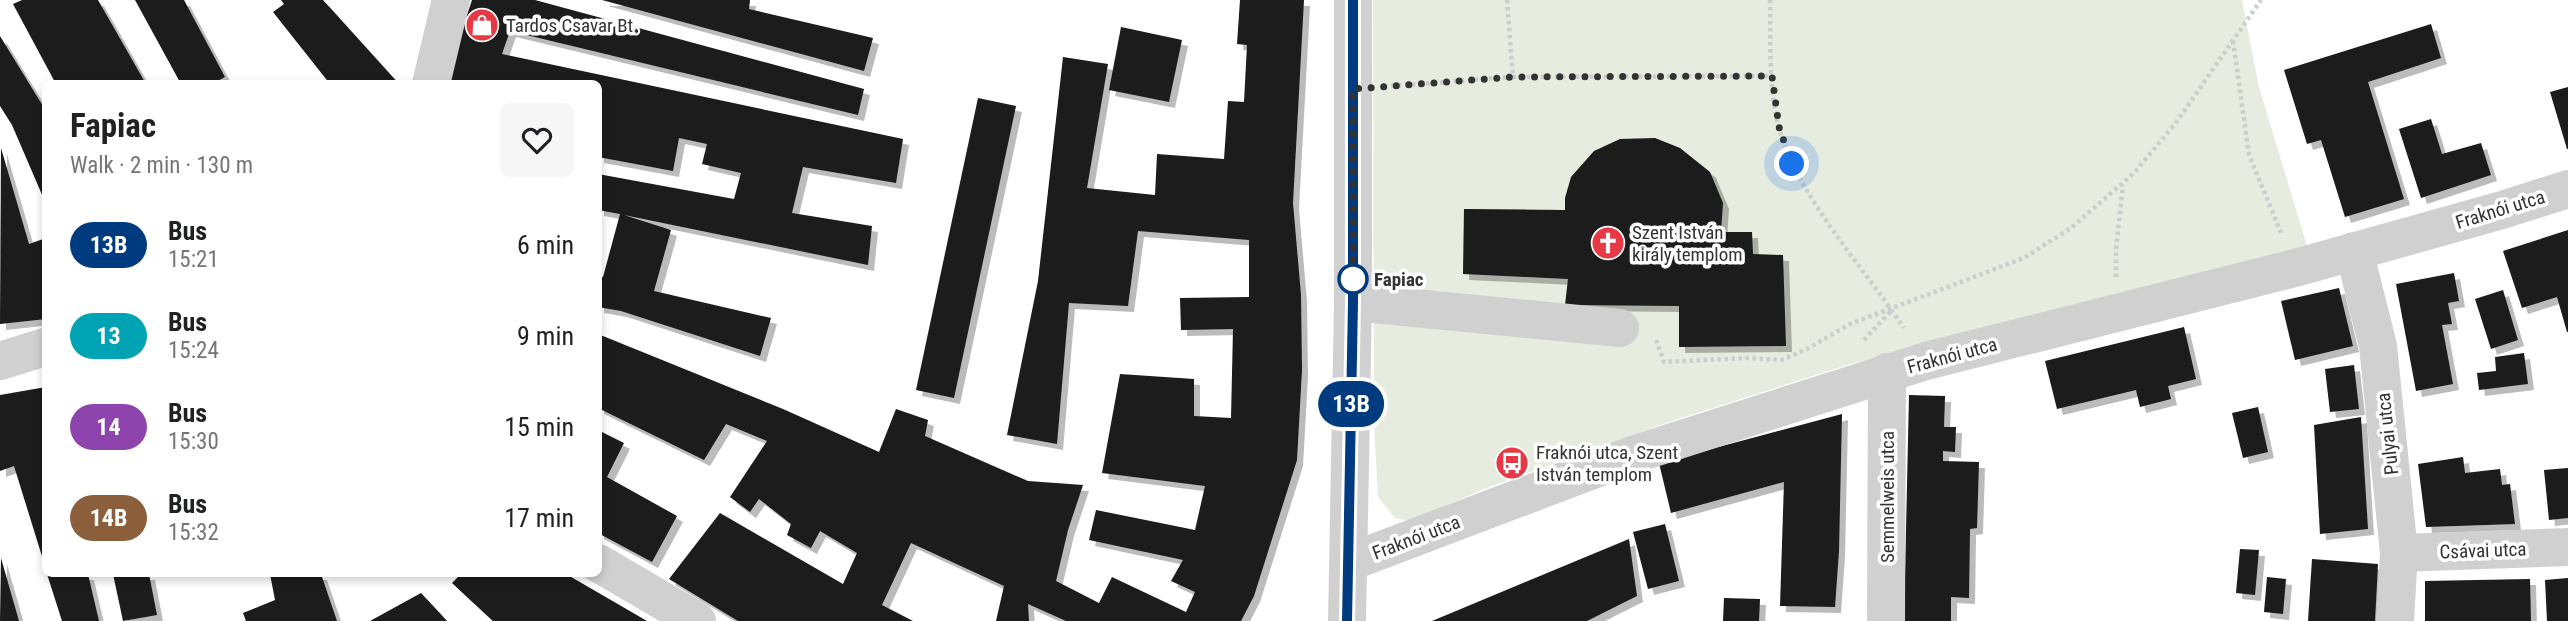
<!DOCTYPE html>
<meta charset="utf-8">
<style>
:root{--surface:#fff;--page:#f6f6f6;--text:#202124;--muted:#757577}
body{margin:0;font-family:"Roboto Condensed",sans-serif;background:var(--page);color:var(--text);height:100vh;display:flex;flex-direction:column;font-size:26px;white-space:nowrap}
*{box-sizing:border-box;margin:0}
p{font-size:23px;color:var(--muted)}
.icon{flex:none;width:38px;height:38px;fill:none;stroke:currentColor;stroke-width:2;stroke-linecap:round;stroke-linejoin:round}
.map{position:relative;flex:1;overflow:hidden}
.side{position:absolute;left:42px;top:80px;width:560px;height:497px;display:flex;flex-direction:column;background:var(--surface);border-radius:10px;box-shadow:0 4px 10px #0003}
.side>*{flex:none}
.badge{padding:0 14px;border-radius:23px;font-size:24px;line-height:46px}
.you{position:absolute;width:35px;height:35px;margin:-18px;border:5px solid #fff;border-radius:50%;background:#1a73e8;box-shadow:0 0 0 10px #1a73e833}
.map>.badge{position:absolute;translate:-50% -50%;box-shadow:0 0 0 4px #fff}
.round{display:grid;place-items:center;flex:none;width:74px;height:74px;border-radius:10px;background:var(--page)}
.headline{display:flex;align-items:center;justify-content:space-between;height:119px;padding:0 28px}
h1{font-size:33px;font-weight:700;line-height:52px}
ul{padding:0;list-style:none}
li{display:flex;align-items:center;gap:21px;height:91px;padding:0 28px}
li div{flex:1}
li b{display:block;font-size:26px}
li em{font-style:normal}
li .badge{min-width:77px;font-weight:700;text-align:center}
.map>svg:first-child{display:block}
.green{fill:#e6ecdf}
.building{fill:#1a1a1a;filter:url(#shadow)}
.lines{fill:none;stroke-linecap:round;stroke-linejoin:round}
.path{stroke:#cdcdcd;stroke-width:4.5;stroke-dasharray:3.5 3.5;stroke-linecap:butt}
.minor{stroke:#d0d0d0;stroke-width:38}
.line-casing{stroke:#fff;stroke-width:16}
.line{stroke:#003b80;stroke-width:10}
.walk{stroke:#333;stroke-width:7;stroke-dasharray:0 12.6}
.stop-dot{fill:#fff;stroke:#003b80;stroke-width:3.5}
.labels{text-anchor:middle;stroke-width:7;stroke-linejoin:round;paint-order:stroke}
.poi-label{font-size:19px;fill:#333;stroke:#fff;text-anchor:start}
.street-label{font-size:19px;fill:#333;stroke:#fff}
.stop-label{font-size:19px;font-weight:bold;fill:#333;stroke:#fff;text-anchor:start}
</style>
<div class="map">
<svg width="2568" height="621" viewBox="0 0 2568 621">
<defs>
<filter id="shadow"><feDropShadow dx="6" dy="6" stdDeviation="0" flood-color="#0004"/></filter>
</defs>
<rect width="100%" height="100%" fill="#fff"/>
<path class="green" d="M 1373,0 L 2242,0 L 2259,87 L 2308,249 L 2090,307 L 1850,364 L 1669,422 L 1484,489 L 1409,521 L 1395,518 L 1378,497 L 1374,423 Z"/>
<g class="building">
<path d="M 22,0 L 98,0 L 146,84 L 56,84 L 13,4 Z"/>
<path d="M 135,0 L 184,0 L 225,77 L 212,84 L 181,84 Z"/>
<path d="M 281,0 L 323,0 L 399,84 L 330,84 L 273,12 L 284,4 Z"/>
<path d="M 472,0 L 535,0 L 864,89 L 858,115 L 510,31 L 502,54 L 903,139 L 896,183 L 803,167 L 792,213 L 872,226 L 868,265 L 624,215 L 671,230 L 654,291 L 771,318 L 760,356 L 621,311 L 598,307 L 598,276 L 603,277 L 620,214 L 598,210 L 598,174 L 734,199 L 741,173 L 702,164 L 707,144 L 679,138 L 673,171 L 598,157 L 598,84 L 444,84 Z"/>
<path d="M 602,0 L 750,0 L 749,9 L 873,38 L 864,71 Z"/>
<path d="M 1240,0 L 1304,0 L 1293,203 L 1301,295 L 1302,370 L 1297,460 L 1254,596 L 1241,621 L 1066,621 L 1028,604 L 1029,621 L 996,621 L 1004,586 L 911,543 L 882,605 L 913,621 L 738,621 L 669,579 L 720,513 L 843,584 L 857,553 L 820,531 L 811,548 L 787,535 L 791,524 L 759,499 L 750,512 L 730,497 L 767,441 L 726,424 L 704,460 L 598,408 L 598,334 L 783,409 L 879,452 L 896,409 L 928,420 L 925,436 L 1028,481 L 1083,485 L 1068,530 L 1056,581 L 1099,603 L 1112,577 L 1186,612 L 1195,592 L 1171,581 L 1183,560 L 1089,540 L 1096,510 L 1195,530 L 1205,486 L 1102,473 L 1120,374 L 1194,379 L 1194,416 L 1231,418 L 1233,329 L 1181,330 L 1180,298 L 1249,297 L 1249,240 L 1138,231 L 1128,306 L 1069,303 L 1057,444 L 1007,435 L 1038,281 L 1063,57 L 1108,64 L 1087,188 L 1155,195 L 1157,154 L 1224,159 L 1228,101 L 1244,102 L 1247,45 L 1237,44 Z"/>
<path d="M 2431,24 L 2441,58 L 2368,82 L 2404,199 L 2345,217 L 2321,140 L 2307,144 L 2284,70 Z"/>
<path d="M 1121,27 L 1182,40 L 1169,102 L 1109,90 Z"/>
<path d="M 0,36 L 46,111 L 46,204 L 12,125 L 0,106 Z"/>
<path d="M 2568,87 L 2568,149 L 2567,149 L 2550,92 Z"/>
<path d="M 978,98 L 1016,106 L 954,398 L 916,390 Z"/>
<path d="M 2431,119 L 2442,154 L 2481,143 L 2491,175 L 2421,198 L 2399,129 Z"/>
<path d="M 1655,138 L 1680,148 L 1710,172 L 1723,203 L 1721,232 L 1752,232 L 1753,254 L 1783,255 L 1786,346 L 1679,347 L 1679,306 L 1565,305 L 1568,279 L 1463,274 L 1464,209 L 1565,210 L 1565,198 L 1571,177 L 1594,151 L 1620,139 Z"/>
<path d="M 1,148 L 29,244 L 46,238 L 46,319 L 0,324 Z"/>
<path d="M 2568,230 L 2568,332 L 2567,332 L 2557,297 L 2522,308 L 2503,251 Z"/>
<path d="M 2454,273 L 2459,301 L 2448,303 L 2452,324 L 2442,325 L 2453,384 L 2416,391 L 2396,284 Z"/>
<path d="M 2339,288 L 2353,346 L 2295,360 L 2281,301 Z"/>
<path d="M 2503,290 L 2518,340 L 2491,349 L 2475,299 Z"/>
<path d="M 2184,327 L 2196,379 L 2168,386 L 2171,399 L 2140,407 L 2136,390 L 2057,409 L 2045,361 Z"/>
<path d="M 2524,353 L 2528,384 L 2479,390 L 2477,373 L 2496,371 L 2495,357 Z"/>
<path d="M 2354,365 L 2359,409 L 2330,412 L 2325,369 Z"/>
<path d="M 46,387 L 46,566 L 45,566 L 14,466 L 0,471 L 0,395 Z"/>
<path d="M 1909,395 L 1945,396 L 1944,427 L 1956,427 L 1955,452 L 1943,451 L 1943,461 L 1979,462 L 1977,528 L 1970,529 L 1969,598 L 1951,597 L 1951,621 L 1904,621 Z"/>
<path d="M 2258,407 L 2268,452 L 2243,458 L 2232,413 Z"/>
<path d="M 1842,414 L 1839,551 L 1835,607 L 1780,606 L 1784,482 L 1671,513 L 1659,463 Z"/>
<path d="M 2361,417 L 2368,529 L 2320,534 L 2314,425 Z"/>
<path d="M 598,430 L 624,443 L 607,477 L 677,516 L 652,562 L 598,533 Z"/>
<path d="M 2463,457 L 2465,473 L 2500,469 L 2502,485 L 2510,484 L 2515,524 L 2426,527 L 2418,464 Z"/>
<path d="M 2568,468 L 2568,518 L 2549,520 L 2544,470 Z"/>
<path d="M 1665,524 L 1679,581 L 1648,589 L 1633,532 Z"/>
<path d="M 1629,539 L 1637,596 L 1587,621 L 1432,621 Z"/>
<path d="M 2240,549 L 2259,550 L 2255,595 L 2236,593 Z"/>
<path d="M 1,558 L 19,621 L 0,621 Z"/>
<path d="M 2312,559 L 2378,564 L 2375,621 L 2308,621 Z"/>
<path d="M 47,574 L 88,574 L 99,621 L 62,621 Z"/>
<path d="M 113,574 L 149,574 L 157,615 L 123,621 Z"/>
<path d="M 270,574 L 321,574 L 337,621 L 246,621 L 243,613 L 275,600 Z"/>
<path d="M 461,574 L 566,574 L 647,621 L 493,621 L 452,583 Z"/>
<path d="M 2267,577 L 2286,579 L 2283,614 L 2264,612 Z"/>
<path d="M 2568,578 L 2568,621 L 2547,621 L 2545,580 Z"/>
<path d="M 2530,579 L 2531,621 L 2425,621 L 2425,581 Z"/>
<path d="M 421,593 L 447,621 L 370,621 Z"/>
<path d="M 1724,598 L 1760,599 L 1759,621 L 1723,621 Z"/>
</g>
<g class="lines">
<g class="path">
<path d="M 1507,0 L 1513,77 L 1772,76"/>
<path d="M 1770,0 C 1771,42 1768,88 1779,128 C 1798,197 1864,268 1904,328"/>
<path d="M 2233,41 L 2249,155 L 2282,235"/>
<path d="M 1391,86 L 1513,77"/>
<path d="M 2116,277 L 2116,249 L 2123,185"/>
<path d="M 1656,340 L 1664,362 L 1747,358 L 1781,360 L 1807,349 L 1850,324 L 2024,258 L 2071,228 L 2134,173 L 2175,124 L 2261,0"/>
<path d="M 1864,340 L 1891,311"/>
</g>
<g class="minor">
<path d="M 431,84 L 451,0"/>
<path d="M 2354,251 L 2378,346 L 2399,553 L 2395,621"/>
<path d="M 1353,302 L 1620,328"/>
<path d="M 0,361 L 45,347"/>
<path d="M 2399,553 L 2568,547"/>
<path d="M 1350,562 L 1635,454 L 1926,361 L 2295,268 L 2502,210 L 2568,189"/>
<path d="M 598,563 L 697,621"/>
<path d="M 1347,621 L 1353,302 L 1353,0"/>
<path d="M 1886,621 L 1887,372"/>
</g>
</g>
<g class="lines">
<defs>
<path id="line" d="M 1347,621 L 1353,302 L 1353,0"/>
</defs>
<use href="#line" class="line-casing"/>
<use href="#line" class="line"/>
<path class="walk" d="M 1353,279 L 1353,282 L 1353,89 L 1513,77 L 1772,76 L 1779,127 L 1792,164"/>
</g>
<defs>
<symbol id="shop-disc" viewBox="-11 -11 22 22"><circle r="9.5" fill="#e63946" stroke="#fff"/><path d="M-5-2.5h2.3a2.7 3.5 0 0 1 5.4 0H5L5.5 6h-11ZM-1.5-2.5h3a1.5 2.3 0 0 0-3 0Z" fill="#fff"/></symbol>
<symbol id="church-disc" viewBox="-11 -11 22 22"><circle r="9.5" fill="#e63946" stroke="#fff"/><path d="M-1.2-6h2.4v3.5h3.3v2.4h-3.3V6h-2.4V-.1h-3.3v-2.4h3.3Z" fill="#fff"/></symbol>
<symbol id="bus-disc" viewBox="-11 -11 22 22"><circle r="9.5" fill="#e63946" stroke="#fff"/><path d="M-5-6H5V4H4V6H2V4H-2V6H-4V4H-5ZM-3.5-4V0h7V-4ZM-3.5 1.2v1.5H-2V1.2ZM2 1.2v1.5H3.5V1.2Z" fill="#fff"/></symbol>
</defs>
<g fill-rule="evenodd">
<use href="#shop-disc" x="463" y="6" width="38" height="38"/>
<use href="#church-disc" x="1589" y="224" width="38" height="38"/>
<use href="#bus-disc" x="1493" y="444" width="38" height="38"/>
</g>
<circle class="stop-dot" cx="1353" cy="279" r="14"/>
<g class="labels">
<g class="poi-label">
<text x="506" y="32">Tardos Csavar Bt.</text>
<text x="1632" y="239">Szent István<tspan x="1632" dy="22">király templom</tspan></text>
<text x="1536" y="459">Fraknói utca, Szent<tspan x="1536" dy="22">István templom</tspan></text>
</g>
<g class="street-label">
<text transform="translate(2500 209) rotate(-17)" y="7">Fraknói utca</text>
<text transform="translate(1952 355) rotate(-15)" y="7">Fraknói utca</text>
<text transform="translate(2387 434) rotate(-96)" y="7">Pulyai utca</text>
<text transform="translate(1887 497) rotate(-90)" y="7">Semmelweis utca</text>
<text transform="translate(1416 537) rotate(-21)" y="7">Fraknói utca</text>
<text transform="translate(2483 550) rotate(-2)" y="7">Csávai utca</text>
</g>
<g class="stop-label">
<text x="1374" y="286">Fapiac</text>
</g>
</g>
</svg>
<div class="you" style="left:1792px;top:164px"></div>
<b class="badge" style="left:1351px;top:404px;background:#003b80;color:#fff">13B</b>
<section class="side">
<div class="headline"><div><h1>Fapiac</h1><p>Walk · 2 min · 130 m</p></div><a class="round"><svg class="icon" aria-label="heart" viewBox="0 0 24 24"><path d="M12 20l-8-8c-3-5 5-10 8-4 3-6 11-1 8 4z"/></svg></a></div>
<ul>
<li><span class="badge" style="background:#003b80;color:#fff">13B</span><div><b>Bus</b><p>15:21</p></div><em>6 min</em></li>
<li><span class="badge" style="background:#00a3b4;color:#fff">13</span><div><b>Bus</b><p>15:24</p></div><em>9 min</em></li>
<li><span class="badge" style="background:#8e44ad;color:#fff">14</span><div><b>Bus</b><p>15:30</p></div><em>15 min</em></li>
<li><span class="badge" style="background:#8b5e3c;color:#fff">14B</span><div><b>Bus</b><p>15:32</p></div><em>17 min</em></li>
</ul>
</section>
</div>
